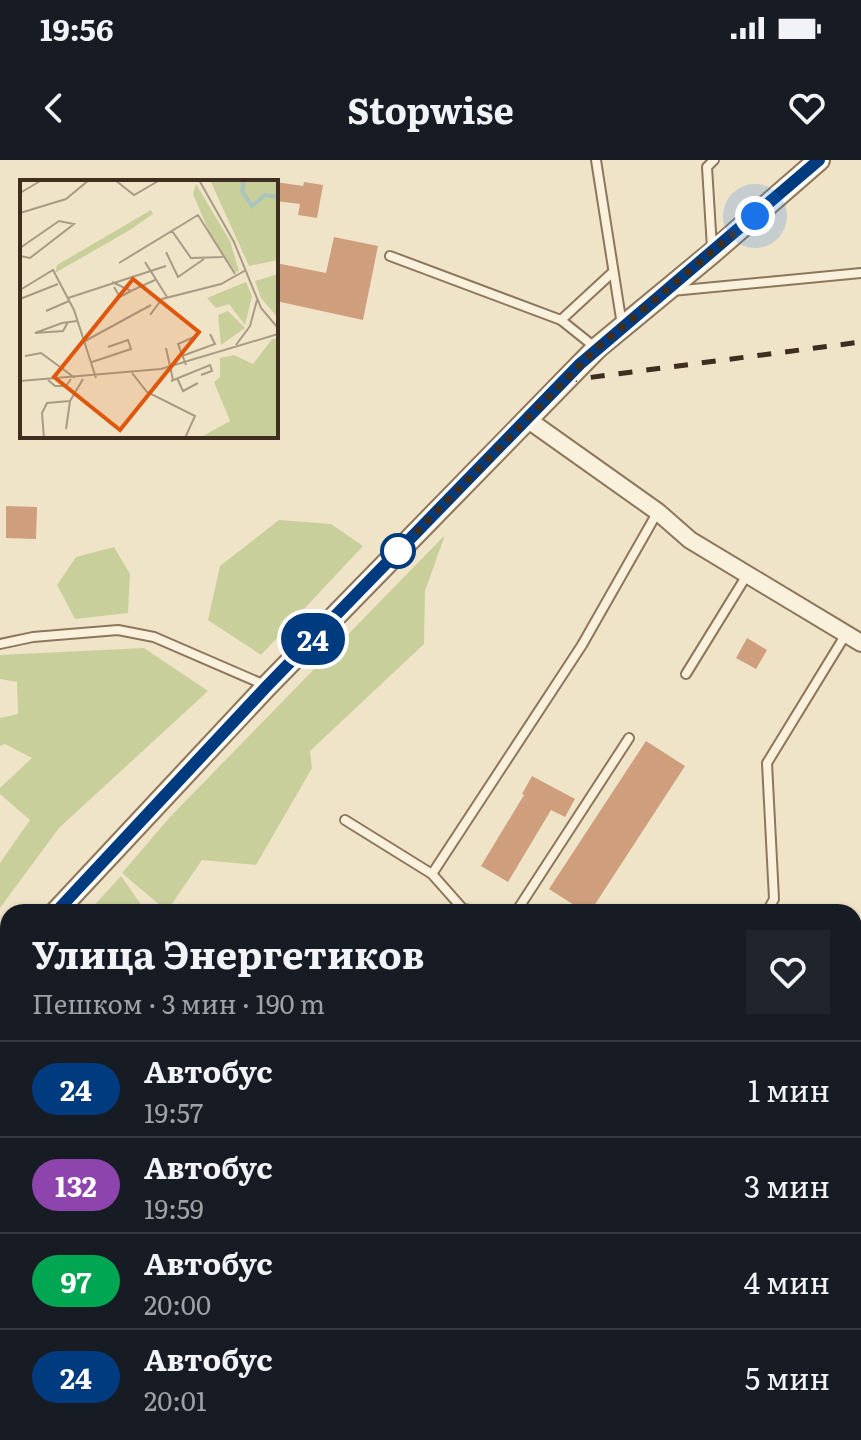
<!DOCTYPE html>
<html lang="ru">
<meta charset="utf-8">
<style>
:root{--surface:#171b24;--page:#20242c;--text:#f1f3f6;--muted:#9ea1a6;--line:#363941}
body{margin:0;font-family:Literata,serif;background:var(--page);color:var(--text);height:100vh;display:flex;flex-direction:column;font-size:30px;white-space:nowrap}
*{box-sizing:border-box;margin:0}
p{font-size:26px;color:var(--muted)}
.icon{flex:none;width:44px;height:44px;fill:none;stroke:currentColor;stroke-width:2;stroke-linecap:round;stroke-linejoin:round}
.map{position:relative;flex:1;overflow:hidden}
.drawer{position:absolute;left:0px;top:744px;width:862px;height:536px;display:flex;flex-direction:column;background:var(--surface);border-radius:24px 24px 0 0;box-shadow:0 2px 6px #0004}
.drawer>*{flex:none}
.badge{padding:0 16px;border-radius:26px;font-size:28px;line-height:52px}
.you{position:absolute;width:40px;height:40px;margin:-20px;border:6px solid #fff;border-radius:50%;background:#1a73e8;box-shadow:0 0 0 12px #1a73e833}
.map>.badge{position:absolute;translate:-50% -50%;box-shadow:0 0 0 4px #fff}
.round{display:grid;place-items:center;flex:none;width:84px;height:84px;border-radius:0px;background:var(--page)}
.overview{display:flex;align-items:center;justify-content:space-between;height:136px;padding:0 32px}
h1{font-size:38px;font-weight:700;line-height:60px}
ul{padding:0;list-style:none}
li{display:flex;align-items:center;gap:24px;height:96px;padding:0 32px;border-top:2px solid var(--line)}
li div{flex:1}
li b{display:block;font-size:30px}
li em{font-style:normal}
li .badge{min-width:88px;font-weight:700;text-align:center}
.status{display:flex;justify-content:space-between;align-items:center;height:56px;padding:0 40px;background:var(--surface);direction:ltr}
.status svg{height:22px;fill:currentColor}
header{display:flex;justify-content:space-between;align-items:center;height:104px;padding:0 32px;background:var(--surface);font-size:36px;font-weight:700}
.map>svg:first-child{display:block}
.green{fill:#c9cf9b}
.building{fill:#cf9f7d}
.lines{fill:none;stroke-linecap:round;stroke-linejoin:round}
.service-casing{stroke:#8d765c;stroke-width:12}
.minor-casing{stroke:#8d765c;stroke-width:20}
.tertiary-casing{stroke:#8d765c;stroke-width:24}
.service{stroke:#faf1dc;stroke-width:8}
.minor{stroke:#faf1dc;stroke-width:16}
.tertiary{stroke:#faf1dc;stroke-width:20}
.rail{stroke:#3d2e20;stroke-width:5;stroke-dasharray:14 14;stroke-linecap:butt}
.line-casing{stroke:#fff;stroke-width:18}
.line{stroke:#003b80;stroke-width:12}
.walk{stroke:#3d2e20;stroke-width:8;stroke-dasharray:0 14.4}
.stop-dot{fill:#fff;stroke:#003b80;stroke-width:4}
.inset-river{fill:none;stroke:#a9c4bc;stroke-width:4}
.inset-road{fill:none;stroke:#a89b85;stroke-width:2}
.view{fill:#df570d;fill-opacity:0.15;stroke:#df570d;stroke-width:4}
.inset-edge{fill:none;stroke:#3d2e20;stroke-width:4}
</style>
<div class="status"><b>19:56</b><svg viewBox="0 0 49 12"><path d="M0 12V9h3v3zM5 12V6h3v6zM10 12V3h3v9zM15 12V0h3v12zM26 1h20v11H26zM47 4h2v5h-2z"/></svg></div>
<header><svg class="icon" aria-label="back" viewBox="0 0 24 24"><path d="M15 5l-7 7 7 7"/></svg>Stopwise<svg class="icon" aria-label="heart" viewBox="0 0 24 24"><path d="M12 20l-8-8c-3-5 5-10 8-4 3-6 11-1 8 4z"/></svg></header>
<div class="map">
<svg width="861" height="1280" viewBox="0 0 861 1280">
<rect width="100%" height="100%" fill="#f0e4c8"/>
<g class="green">
<path d="M 279,360 L 331,364 L 363,386 L 261,495 L 208,460 L 220,406 Z"/>
<path d="M 445,375 L 425,431 L 424,484 L 310,591 L 312,608 L 256,705 L 202,700 L 167,751 L 122,713 L 170,657 Z"/>
<path d="M 114,387 L 130,414 L 128,453 L 75,459 L 57,425 L 76,397 Z"/>
<path d="M 144,488 L 208,531 L 59,668 L 0,748 L 0,703 L 30,660 L 0,634 L 0,628 L 32,598 L 5,584 L 0,586 L 0,558 L 18,554 L 17,522 L 0,519 L 0,495 Z"/>
<path d="M 121,716 L 142,746 L 137,752 L 88,752 Z"/>
</g>
<g class="building">
<path d="M 276,22 L 303,26 L 304,22 L 323,25 L 317,58 L 298,55 L 300,44 L 276,41 Z"/>
<path d="M 334,77 L 378,86 L 363,160 L 276,141 L 276,103 L 326,113 Z"/>
<path d="M 6,346 L 37,347 L 36,379 L 6,378 Z"/>
<path d="M 747,478 L 767,490 L 756,509 L 736,498 Z"/>
<path d="M 646,581 L 685,606 L 590,752 L 585,752 L 549,729 Z"/>
<path d="M 532,616 L 575,639 L 565,657 L 551,650 L 508,722 L 481,706 L 524,635 L 522,634 Z"/>
</g>
<g class="lines">
<defs>
<g id="service">
<path d="M 596,0 L 622,165"/>
<path d="M 712,88 L 707,7 L 714,0"/>
<path d="M 390,96 L 561,160 L 596,188"/>
<path d="M 672,131 L 861,113"/>
<path d="M 561,160 L 613,112"/>
<path d="M 0,484 L 33,477 L 118,470 L 154,477 L 267,526"/>
<path d="M 686,514 L 747,415"/>
<path d="M 345,660 L 432,714"/>
<path d="M 483,752 L 463,749 L 432,714 L 582,485 L 657,353"/>
<path d="M 516,752 L 629,578"/>
<path d="M 767,752 L 774,739 L 767,603 L 846,474"/>
<path d="M 0,796 L 8,801"/>
<path d="M 0,994 L 8,998"/>
<path d="M 854,1053 L 861,1056"/>
<path d="M 854,1143 L 861,1140"/>
<path d="M 7,1206 L 8,1205"/>
<path d="M 311,1280 L 315,1272"/>
<path d="M 512,1280 L 514,1272"/>
<path d="M 749,1280 L 753,1272"/>
</g>
<path id="minor" d="M 527,259 L 658,352 L 690,380 L 861,483"/>
<g id="tertiary">
<path d="M 56,752 L 267,526 L 597,188 L 712,93 L 819,0"/>
<path d="M 0,829 L 8,820"/>
</g>
</defs>
<use href="#service" class="service-casing"/>
<use href="#minor" class="minor-casing"/>
<use href="#tertiary" class="tertiary-casing"/>
<use href="#service" class="service"/>
<use href="#minor" class="minor"/>
<use href="#tertiary" class="tertiary"/>
<path class="rail" d="M 563,221 L 861,182"/>
</g>
<g class="lines">
<defs>
<path id="line" d="M 56,752 L 267,526 L 580,204 L 819,0"/>
</defs>
<use href="#line" class="line-casing"/>
<use href="#line" class="line"/>
<path class="walk" d="M 398,391 L 597,188 L 755,56"/>
</g>
<circle class="stop-dot" cx="398" cy="391" r="16"/>
<g transform="translate(20 20)">
<rect width="258" height="258" fill="#f0e4c8"/>
<path d="M 190,0 L 258,0 L 258,80 L 229,86 ZM 176,4 L 210,61 L 219,91 L 214,92 L 190,54 L 173,14 ZM 131,30 L 133,34 L 110,50 L 35,93 L 37,85 ZM 258,94 L 258,138 L 241,118 L 235,101 ZM 226,102 L 232,116 L 225,145 L 209,124 L 196,128 L 187,118 ZM 208,131 L 225,148 L 201,165 L 198,135 ZM 252,159 L 258,159 L 258,258 L 179,258 L 210,241 L 194,202 L 200,197 L 200,178 L 214,175 L 233,184 Z" fill="#c9cf9b"/>
<path class="inset-river" d="M 224,0 L 222,11 L 232,26 L 245,15 L 258,17"/>
<path class="inset-road" d="M 95,0 L 114,15 L 140,0M 179,0 L 214,62 L 241,128 L 258,148M 0,13 L 22,0M 0,33 L 46,19 L 69,0M 152,51 L 171,78 L 203,77M 0,68 L 39,41 L 54,44 L 10,78 L 0,76M 146,72 L 158,97 L 184,79M 125,82 L 147,117M 99,83 L 178,35 L 215,94M 92,102 L 111,111 L 135,100M 94,107 L 100,117 L 111,111M 0,110 L 33,90 L 54,130 L 76,198M 48,118 L 146,86M 0,119 L 38,104M 26,131 L 49,121M 130,135 L 142,119 L 201,104 L 226,90M 48,142 L 43,151 L 15,153 L 42,143 L 57,141M 65,161 L 131,125M 216,165 L 230,146 L 237,120M 146,168 L 153,200M 5,176 L 21,173 L 55,198M 162,176 L 195,164 L 190,154M 72,182 L 111,169 L 108,160 L 88,167M 166,185 L 158,164 L 174,157M 112,193 L 127,212 L 175,236 L 165,258M 157,198 L 163,211 L 178,203M 28,200 L 35,206 L 46,206 L 51,199M 0,201 L 141,189 L 258,154M 151,201 L 190,185 L 192,191 L 181,195M 46,249 L 50,221 L 63,199M 24,258 L 22,233 L 27,223 L 50,221"/>
<path class="view" d="M 113,99 L 179,152 L 100,250 L 34,197 Z"/>
<rect width="258" height="258" class="inset-edge"/>
</g>
</svg>
<div class="you" style="left:755px;top:56px"></div>
<b class="badge" style="left:313px;top:479px;background:#003b80;color:#fff">24</b>
<section class="drawer">
<div class="overview"><div><h1>Улица Энергетиков</h1><p>Пешком · 3 мин · 190 m</p></div><a class="round"><svg class="icon" aria-label="heart" viewBox="0 0 24 24"><path d="M12 20l-8-8c-3-5 5-10 8-4 3-6 11-1 8 4z"/></svg></a></div>
<ul>
<li><span class="badge" style="background:#003b80;color:#fff">24</span><div><b>Автобус</b><p>19:57</p></div><em>1 мин</em></li>
<li><span class="badge" style="background:#8e44ad;color:#fff">132</span><div><b>Автобус</b><p>19:59</p></div><em>3 мин</em></li>
<li><span class="badge" style="background:#00a651;color:#fff">97</span><div><b>Автобус</b><p>20:00</p></div><em>4 мин</em></li>
<li><span class="badge" style="background:#003b80;color:#fff">24</span><div><b>Автобус</b><p>20:01</p></div><em>5 мин</em></li>
</ul>
</section>
</div>
